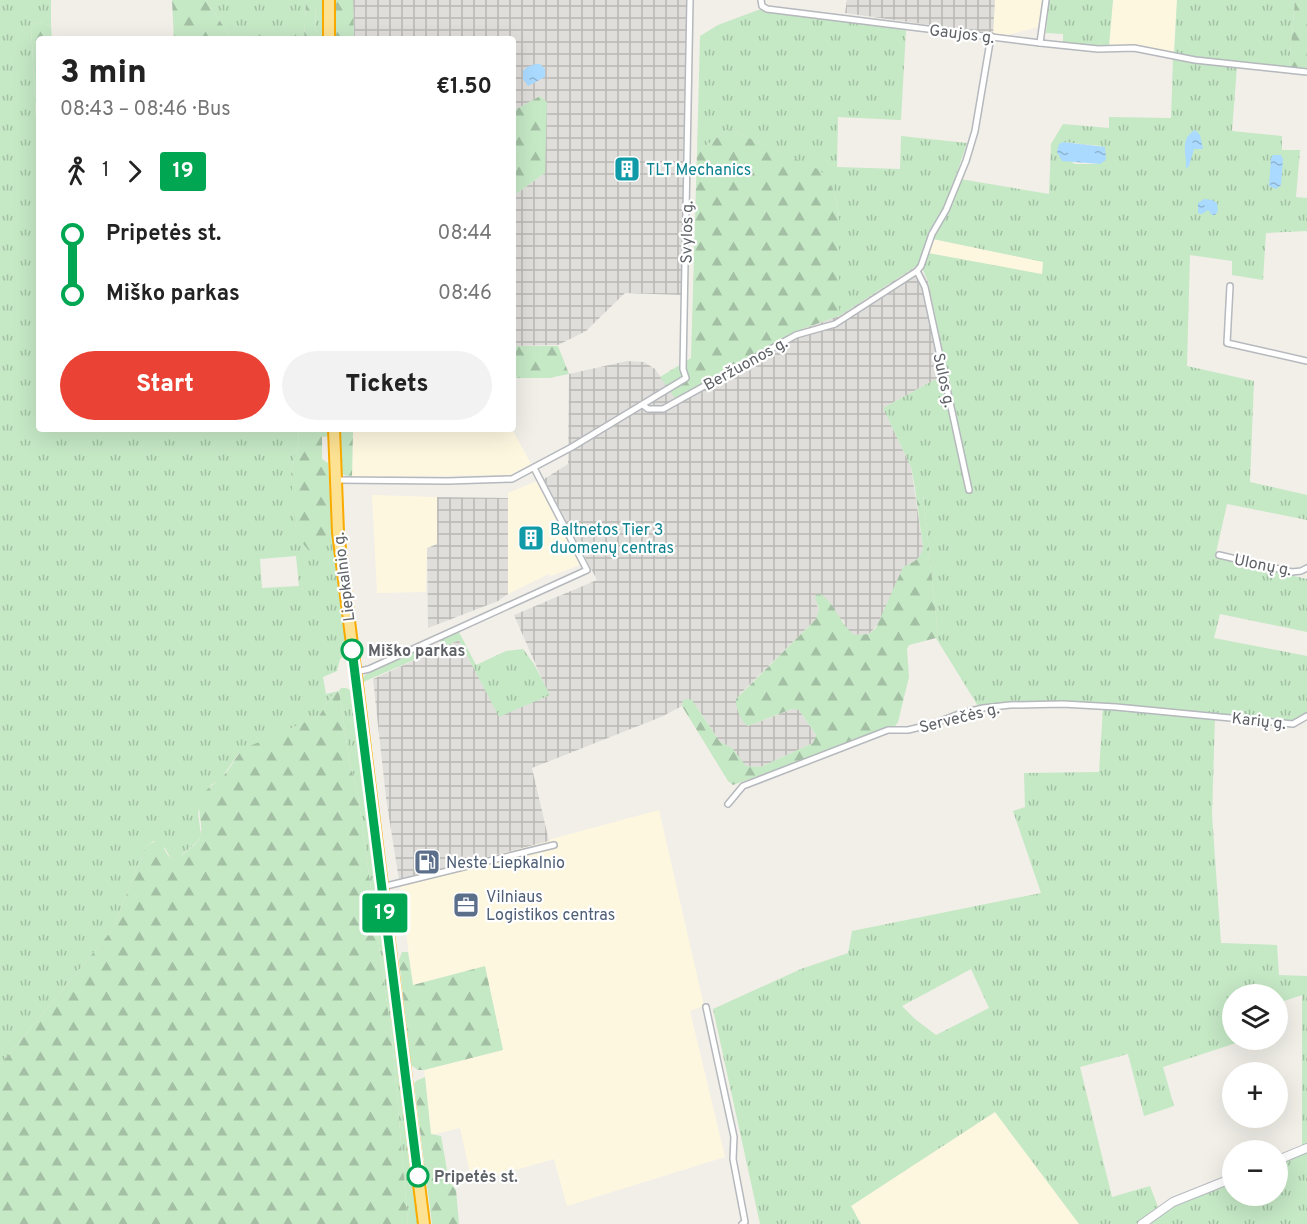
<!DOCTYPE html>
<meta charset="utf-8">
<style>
:root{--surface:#fff;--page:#f2f2f2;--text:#222;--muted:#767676;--accent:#ea4335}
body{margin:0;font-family:Overpass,sans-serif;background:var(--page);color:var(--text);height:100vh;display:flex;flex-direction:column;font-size:22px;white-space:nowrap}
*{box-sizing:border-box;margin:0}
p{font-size:20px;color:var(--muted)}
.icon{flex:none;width:33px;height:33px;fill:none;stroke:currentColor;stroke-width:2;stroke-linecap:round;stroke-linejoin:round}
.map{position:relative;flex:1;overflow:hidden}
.details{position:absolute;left:36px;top:36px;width:480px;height:396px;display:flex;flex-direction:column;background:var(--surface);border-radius:6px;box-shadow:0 6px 24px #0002}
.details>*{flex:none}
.badge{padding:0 12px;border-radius:4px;font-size:21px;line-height:39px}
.buttons{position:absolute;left:1222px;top:984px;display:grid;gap:12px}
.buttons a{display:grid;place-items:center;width:66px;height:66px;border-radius:50%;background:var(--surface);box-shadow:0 6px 24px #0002;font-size:30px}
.map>.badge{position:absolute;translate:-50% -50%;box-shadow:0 0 0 3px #fff}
.legs{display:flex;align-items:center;gap:9px;height:66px;padding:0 24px;font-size:20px}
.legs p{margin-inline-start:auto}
.head{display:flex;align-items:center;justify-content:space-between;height:102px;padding:0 24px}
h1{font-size:33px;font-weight:800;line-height:45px}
.button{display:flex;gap:12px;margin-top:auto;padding:12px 24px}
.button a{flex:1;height:69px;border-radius:36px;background:var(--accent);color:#fff;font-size:24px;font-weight:800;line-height:69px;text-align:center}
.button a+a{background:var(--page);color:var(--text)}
ul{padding:0 24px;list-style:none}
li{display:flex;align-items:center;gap:21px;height:60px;font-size:22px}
li i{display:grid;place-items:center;width:9px;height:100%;margin:0 8px;background:currentColor}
li i::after{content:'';width:15px;height:15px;margin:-8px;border:4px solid;border-radius:50%;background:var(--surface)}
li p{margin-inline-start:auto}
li:first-child i{background:linear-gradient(#0000 50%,currentColor 0)}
li:last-child i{background:linear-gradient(currentColor 50%,#0000 0)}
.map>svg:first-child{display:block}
.commercial{fill:#fef7e0}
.industrial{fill:url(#industrial-grid)}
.grass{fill:url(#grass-tufts);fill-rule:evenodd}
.forest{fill:url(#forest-firs)}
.water{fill:url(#water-ripples)}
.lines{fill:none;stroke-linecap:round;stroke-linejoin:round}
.street-casing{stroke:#b5b8bc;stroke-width:8}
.secondary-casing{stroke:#b6babf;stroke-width:10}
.highway-casing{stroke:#f9ab00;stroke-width:14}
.street{stroke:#fff;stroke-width:5}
.secondary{stroke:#fff;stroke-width:8}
.highway{stroke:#fde293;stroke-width:10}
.line-1-casing{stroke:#fff;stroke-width:14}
.line-1{stroke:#00a651;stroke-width:9}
.stop-1-dot{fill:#fff;stroke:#00a651;stroke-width:3}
.labels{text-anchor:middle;stroke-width:4.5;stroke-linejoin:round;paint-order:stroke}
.street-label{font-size:16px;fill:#5f6368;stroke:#fff}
.culture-label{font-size:16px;fill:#0d838f;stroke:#fff;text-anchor:start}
.stop-label{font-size:16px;font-weight:bold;fill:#5f6368;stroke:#fff;text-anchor:start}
.service-label{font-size:16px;fill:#4e5e75;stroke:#fff;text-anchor:start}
</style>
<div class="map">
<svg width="1307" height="1224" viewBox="0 0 1307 1224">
<defs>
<pattern id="industrial-grid" width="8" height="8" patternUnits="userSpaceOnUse" patternTransform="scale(1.5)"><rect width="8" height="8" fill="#e0deda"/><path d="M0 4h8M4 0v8" fill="none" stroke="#b9b8b5"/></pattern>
<pattern id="grass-tufts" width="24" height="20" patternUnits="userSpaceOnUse" patternTransform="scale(1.5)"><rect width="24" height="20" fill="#c5e8c5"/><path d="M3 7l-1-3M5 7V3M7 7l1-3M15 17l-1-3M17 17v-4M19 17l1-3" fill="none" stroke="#a3c0a4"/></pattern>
<pattern id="forest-firs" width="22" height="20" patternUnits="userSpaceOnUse" patternTransform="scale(1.5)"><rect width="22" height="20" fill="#c5e8c5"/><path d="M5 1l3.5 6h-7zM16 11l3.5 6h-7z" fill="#a3c0a4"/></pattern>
<pattern id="water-ripples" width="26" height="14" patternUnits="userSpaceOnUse" patternTransform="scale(1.5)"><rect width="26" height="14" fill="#aadaff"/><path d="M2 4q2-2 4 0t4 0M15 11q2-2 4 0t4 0" fill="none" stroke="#8eb4d2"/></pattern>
</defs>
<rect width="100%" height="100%" fill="#f1efe8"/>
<g class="commercial">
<path d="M 995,0 L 1042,0 L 1038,27 L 1007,35 L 993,34 Z"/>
<path d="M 1113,0 L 1177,0 L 1174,53 L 1128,45 L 1109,46 Z"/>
<path d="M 933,239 L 1044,262 L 1042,275 L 928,253 Z"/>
<path d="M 353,429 L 512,429 L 531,464 L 510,475 L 352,477 Z"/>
<path d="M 537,481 L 580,565 L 551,576 L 549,574 L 508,594 L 508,493 Z"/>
<path d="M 372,495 L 437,497 L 437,544 L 427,548 L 426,592 L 377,593 Z"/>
<path d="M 659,810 L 704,1006 L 690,1011 L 725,1157 L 567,1206 L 554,1159 L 472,1182 L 460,1128 L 431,1135 L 424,1070 L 503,1050 L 485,967 L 413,985 L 399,880 Z"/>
<path d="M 995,1112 L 1079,1224 L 861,1224 L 851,1206 Z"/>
</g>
<g class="industrial">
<path d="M 353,0 L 687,0 L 682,295 L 625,293 L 586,331 L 558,345 L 513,346 L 513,196 L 545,173 L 540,96 L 513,111 L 513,39 L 354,39 Z"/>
<path d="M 847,0 L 995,0 L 993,34 L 845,13 Z"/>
<path d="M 918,265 L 928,281 L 947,373 L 883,408 L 911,467 L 923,547 L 922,554 L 915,562 L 903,568 L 881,621 L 869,634 L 854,635 L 846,629 L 844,621 L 816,604 L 819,609 L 816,619 L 740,694 L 748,726 L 795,708 L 799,710 L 816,735 L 813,743 L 761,767 L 745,766 L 732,748 L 720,742 L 697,707 L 683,700 L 682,706 L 661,717 L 532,768 L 549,841 L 399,880 L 386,798 L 373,679 L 459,640 L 499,716 L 549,695 L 514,615 L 597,580 L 544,479 L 568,464 L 569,374 L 627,361 L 644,362 L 655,369 L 675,397 L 802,329 L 839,316 Z"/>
<path d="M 437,497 L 508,498 L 508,594 L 498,601 L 428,628 L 427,548 L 437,544 Z"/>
</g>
<g class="grass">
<path d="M 0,0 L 51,0 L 51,26 L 38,22 L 31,26 L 39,173 L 39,429 L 298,429 L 299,442 L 291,471 L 296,529 L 325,540 L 326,534 L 332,529 L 347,655 L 340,659 L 337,671 L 323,677 L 326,694 L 334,692 L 319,716 L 243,750 L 238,754 L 221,779 L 211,785 L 198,812 L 201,836 L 197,842 L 178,858 L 171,859 L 165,848 L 154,841 L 145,847 L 113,929 L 0,1065 ZM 296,556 L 299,586 L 262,588 L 260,559 Z"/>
<path d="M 206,0 L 306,0 L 304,39 L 230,39 L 226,30 Z"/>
<path d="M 315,0 L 325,0 L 325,39 L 316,39 Z"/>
<path d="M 1049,0 L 1113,0 L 1109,46 L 1063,43 L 1063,34 L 1046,33 Z"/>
<path d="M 1177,0 L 1295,0 L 1289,67 L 1197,58 L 1174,53 Z"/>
<path d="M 758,10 L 906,30 L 901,120 L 838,117 L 837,167 L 900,169 L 901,136 L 967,143 L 946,205 L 932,230 L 918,265 L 839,316 L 839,217 C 837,199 832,183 819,170 L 729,129 L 697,152 L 700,36 L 718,25 Z"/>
<path d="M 1173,58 L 1237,66 L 1232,131 L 1282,136 L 1282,150 L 1300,150 L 1296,197 L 1307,198 L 1307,231 L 1266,233 L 1263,280 L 1232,275 L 1232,261 L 1190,255 L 1187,366 L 1254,381 L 1250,482 L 1307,495 L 1307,520 L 1227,504 L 1215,557 L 1307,579 L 1307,632 L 1220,614 L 1214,638 L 1307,656 L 1307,712 L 1291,721 L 1099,703 L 1024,702 L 978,706 L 936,638 L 938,635 L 923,493 L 917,486 L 915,488 L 911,467 L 883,408 L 947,373 L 928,281 L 922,268 L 928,253 L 1042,274 L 1043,262 L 933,239 L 960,179 L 1049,194 L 1051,144 L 1063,124 L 1109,128 L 1109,117 L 1171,118 ZM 1063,142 L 1101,146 L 1100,164 L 1075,164 L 1057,152 Z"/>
<path d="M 459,632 L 476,665 L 506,651 L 523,649 L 534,664 L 550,695 L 499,717 L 459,640 L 441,648 L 440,641 L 443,638 Z"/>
<path d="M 423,647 L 430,647 L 432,652 L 361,683 L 362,678 L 366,674 Z"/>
<path d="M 341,688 L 346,688 L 352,691 L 420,1224 L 408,1224 L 392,1039 L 357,789 L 350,765 L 339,691 Z"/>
<path d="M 1103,708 L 1215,717 L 1212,815 L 1221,943 L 1277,945 L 1279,975 L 1307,976 L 1307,1146 L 1302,1148 L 1302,995 L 1278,1003 L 1278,994 L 1233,994 L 1233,1040 L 1235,1040 L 1236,1043 L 1163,1067 L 1174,1106 L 1144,1116 L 1128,1054 L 1080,1067 L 1112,1197 L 1150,1186 L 1158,1207 L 1137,1224 L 1079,1224 L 995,1112 L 851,1206 L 861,1224 L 760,1224 L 713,1009 L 801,969 L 848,953 L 852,931 L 1041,893 L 1013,811 L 1025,807 L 1024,773 L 1099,772 ZM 971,969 L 989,1008 L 936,1035 L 915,1019 L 902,1006 Z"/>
<path d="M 1307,1151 L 1307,1224 L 1147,1224 L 1168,1209 L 1233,1181 L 1233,1196 L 1278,1196 L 1278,1163 Z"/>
</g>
<g class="forest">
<path d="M 172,0 L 206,0 L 226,30 L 230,39 L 174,39 Z"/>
<path d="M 306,0 L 315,0 L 316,39 L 304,39 Z"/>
<path d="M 332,0 L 353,0 L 354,39 L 333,39 Z"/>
<path d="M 1295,0 L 1307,0 L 1307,69 L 1289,67 Z"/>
<path d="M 38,22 L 51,26 L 52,39 L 39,39 L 39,169 L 31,26 Z"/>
<path d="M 540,96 L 547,102 L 545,173 L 513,196 L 513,111 Z"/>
<path d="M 729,129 L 820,170 C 832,183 837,199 839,217 L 839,316 L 802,329 L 675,398 L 660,377 L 691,358 L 697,152 Z"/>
<path d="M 513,346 L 558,346 L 569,374 L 549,378 L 513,378 Z"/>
<path d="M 298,429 L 329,429 L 329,436 L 322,437 L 322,459 L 328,463 L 332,529 L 326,534 L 325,551 L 310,552 L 301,541 L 296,529 L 294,513 L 291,471 L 299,442 Z"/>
<path d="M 339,429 L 353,429 L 352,477 L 340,474 Z"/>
<path d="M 917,486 L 920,487 L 923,493 L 938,635 L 936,638 L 909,645 L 907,649 L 909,677 L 898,722 L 895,726 L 733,785 L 728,781 L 682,706 L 683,700 L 688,699 L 692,700 L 720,742 L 732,748 L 746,766 L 761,767 L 813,743 L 816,735 L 799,710 L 792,709 L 748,726 C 741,722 735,707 736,699 L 816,619 L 819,609 L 815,597 L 816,595 L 821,594 C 836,605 840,624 854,635 L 869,634 L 876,628 L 903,567 C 914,562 921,559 923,547 L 915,488 Z"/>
<path d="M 339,691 L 350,765 L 357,789 L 392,1039 L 408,1224 L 0,1224 L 0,1065 L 113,929 L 145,847 C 165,834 160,847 171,859 C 178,858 181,856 187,851 C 191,847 199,843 200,837 C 205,824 194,811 203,795 C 207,788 213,785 220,779 C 230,771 234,758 243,749 L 319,716 L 334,692 Z"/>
<path d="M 402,952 L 408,952 L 413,985 L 485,966 L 503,1050 L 424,1070 L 418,1070 L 411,1065 L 399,960 Z"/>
<path d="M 425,1077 L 431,1134 L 441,1136 L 449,1181 L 456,1190 L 459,1224 L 432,1224 L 414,1084 L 416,1081 Z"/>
</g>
<g class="water">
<path d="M 536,64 L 540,64 L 545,69 L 545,77 L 528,86 L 523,79 L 523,71 L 527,67 Z"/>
<path d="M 1195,130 L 1200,135 L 1203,149 L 1194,149 L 1189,166 L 1186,169 C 1187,154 1179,139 1195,130 Z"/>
<path d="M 1063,142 L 1105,147 L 1106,160 L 1100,164 L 1062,161 L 1057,152 L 1059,144 Z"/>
<path d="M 1273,155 L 1281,155 L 1283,159 L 1281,185 L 1276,189 L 1269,186 L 1271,158 Z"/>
<path d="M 1204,199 L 1212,200 L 1217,203 L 1218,211 L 1215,215 L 1212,215 L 1208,210 L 1202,214 L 1198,213 L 1198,203 Z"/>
</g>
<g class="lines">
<defs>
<g id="street">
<path d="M 761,0 L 762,6 L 767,9 L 1040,43 L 1098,49 L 1134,48 L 1195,60 L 1307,72"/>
<path d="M 1040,43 L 1046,0"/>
<path d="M 917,271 L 925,287 L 969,490"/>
<path d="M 1230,286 L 1227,343 L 1307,361"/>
<path d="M 643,405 L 648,409 L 663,409 L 796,335 L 835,324 L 917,271 L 921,266 L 932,234 L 946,210 L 966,161 L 975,131 L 991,36"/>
<path d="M 336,480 L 448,481 L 512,479 L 572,447 L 686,378 L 683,369 L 690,0"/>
<path d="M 1219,555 L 1292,572 L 1301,571 L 1307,568"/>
<path d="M 356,672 L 369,669 L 587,570 L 534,468"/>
<path d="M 728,804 L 743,786 L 888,730 L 908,730 L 933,724 L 959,714 L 983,708 L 1010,705 L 1063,704 L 1116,707 L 1293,724 L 1307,716"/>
<path d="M 382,887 L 554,845"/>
<path d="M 706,1007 L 734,1137 L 733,1159 L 745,1222 L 742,1224"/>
</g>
<g id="secondary">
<path d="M 1278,1160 L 1307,1148"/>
<path d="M 1142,1224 L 1173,1202 L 1233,1178"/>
</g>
<g id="highway">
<path d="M 329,0 L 329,39"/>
<path d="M 334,429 L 338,532 L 424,1224"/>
</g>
</defs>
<use href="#street" class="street-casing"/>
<use href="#secondary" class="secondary-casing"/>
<use href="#highway" class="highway-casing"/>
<use href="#street" class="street"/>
<use href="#secondary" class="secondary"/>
<use href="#highway" class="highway"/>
</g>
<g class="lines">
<defs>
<path id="line-1" d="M 352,650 L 418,1176"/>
</defs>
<use href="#line-1" class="line-1-casing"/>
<use href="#line-1" class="line-1"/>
</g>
<defs>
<symbol id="building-square" viewBox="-11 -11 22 22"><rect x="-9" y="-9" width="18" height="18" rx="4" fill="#0f9aa8" stroke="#fff"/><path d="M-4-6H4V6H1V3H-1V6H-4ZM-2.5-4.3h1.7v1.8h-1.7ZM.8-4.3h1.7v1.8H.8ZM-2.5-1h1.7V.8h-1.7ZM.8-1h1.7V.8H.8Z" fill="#fff"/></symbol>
<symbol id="fuel-square" viewBox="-11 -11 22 22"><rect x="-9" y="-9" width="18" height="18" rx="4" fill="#5c6f8a" stroke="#fff"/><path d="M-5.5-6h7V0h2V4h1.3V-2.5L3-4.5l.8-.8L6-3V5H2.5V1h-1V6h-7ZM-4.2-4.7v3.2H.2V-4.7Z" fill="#fff"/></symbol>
<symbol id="office-square" viewBox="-11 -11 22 22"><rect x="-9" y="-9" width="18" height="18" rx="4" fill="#5c6f8a" stroke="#fff"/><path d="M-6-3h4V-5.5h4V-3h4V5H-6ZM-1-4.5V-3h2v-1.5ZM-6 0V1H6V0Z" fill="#fff"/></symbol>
</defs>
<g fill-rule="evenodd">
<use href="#building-square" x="612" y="154" width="30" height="30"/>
<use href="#building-square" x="516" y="523" width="30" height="30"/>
<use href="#fuel-square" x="412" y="847" width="30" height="30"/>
<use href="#office-square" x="451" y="890" width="30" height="30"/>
</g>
<g class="stop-1-dot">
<circle cx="352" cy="650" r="10"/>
<circle cx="418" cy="1176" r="10"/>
</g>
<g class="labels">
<g class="street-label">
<text transform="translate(962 33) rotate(7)" y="6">Gaujos g.</text>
<text transform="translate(686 232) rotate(-89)" y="6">Svylos g.</text>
<text transform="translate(745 363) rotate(-29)" y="6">Beržuonos g.</text>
<text transform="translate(945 380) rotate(78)" y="6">Sulos g.</text>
<text transform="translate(1263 564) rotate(11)" y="6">Ulonų g.</text>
<text transform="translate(343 577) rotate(-97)" y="6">Liepkalnio g.</text>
<text transform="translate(959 717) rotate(-14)" y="6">Servečės g.</text>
<text transform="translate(1259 720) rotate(6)" y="6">Karių g.</text>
</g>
<g class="culture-label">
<text x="646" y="175">TLT Mechanics</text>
<text x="550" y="535">Baltnetos Tier 3<tspan x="550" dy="18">duomenų centras</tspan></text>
</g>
<g class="stop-label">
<text x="368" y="656">Miško parkas</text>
<text x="434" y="1182">Pripetės st.</text>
</g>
<g class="service-label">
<text x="446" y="868">Neste Liepkalnio</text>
<text x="486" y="902">Vilniaus<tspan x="486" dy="18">Logistikos centras</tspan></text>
</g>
</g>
</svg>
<div class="buttons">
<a><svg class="icon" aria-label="layers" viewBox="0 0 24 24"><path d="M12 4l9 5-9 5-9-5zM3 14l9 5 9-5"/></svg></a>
<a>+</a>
<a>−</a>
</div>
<b class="badge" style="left:385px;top:913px;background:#00a651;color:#fff">19</b>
<section class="details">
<div class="head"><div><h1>3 min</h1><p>08:43 – 08:46 · Bus</p></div><b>€1.50</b></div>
<div class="legs"><svg class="icon" aria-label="walk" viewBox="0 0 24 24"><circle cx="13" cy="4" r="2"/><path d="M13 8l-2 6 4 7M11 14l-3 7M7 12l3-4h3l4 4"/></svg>1<svg class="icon" aria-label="forward" viewBox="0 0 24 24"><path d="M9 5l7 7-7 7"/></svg><b class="badge" style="background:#00a651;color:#fff">19</b></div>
<ul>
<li><i style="color:#00a651"></i><b>Pripetės st.</b><p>08:44</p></li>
<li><i style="color:#00a651"></i><b>Miško parkas</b><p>08:46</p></li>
</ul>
<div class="button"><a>Start</a><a>Tickets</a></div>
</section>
</div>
